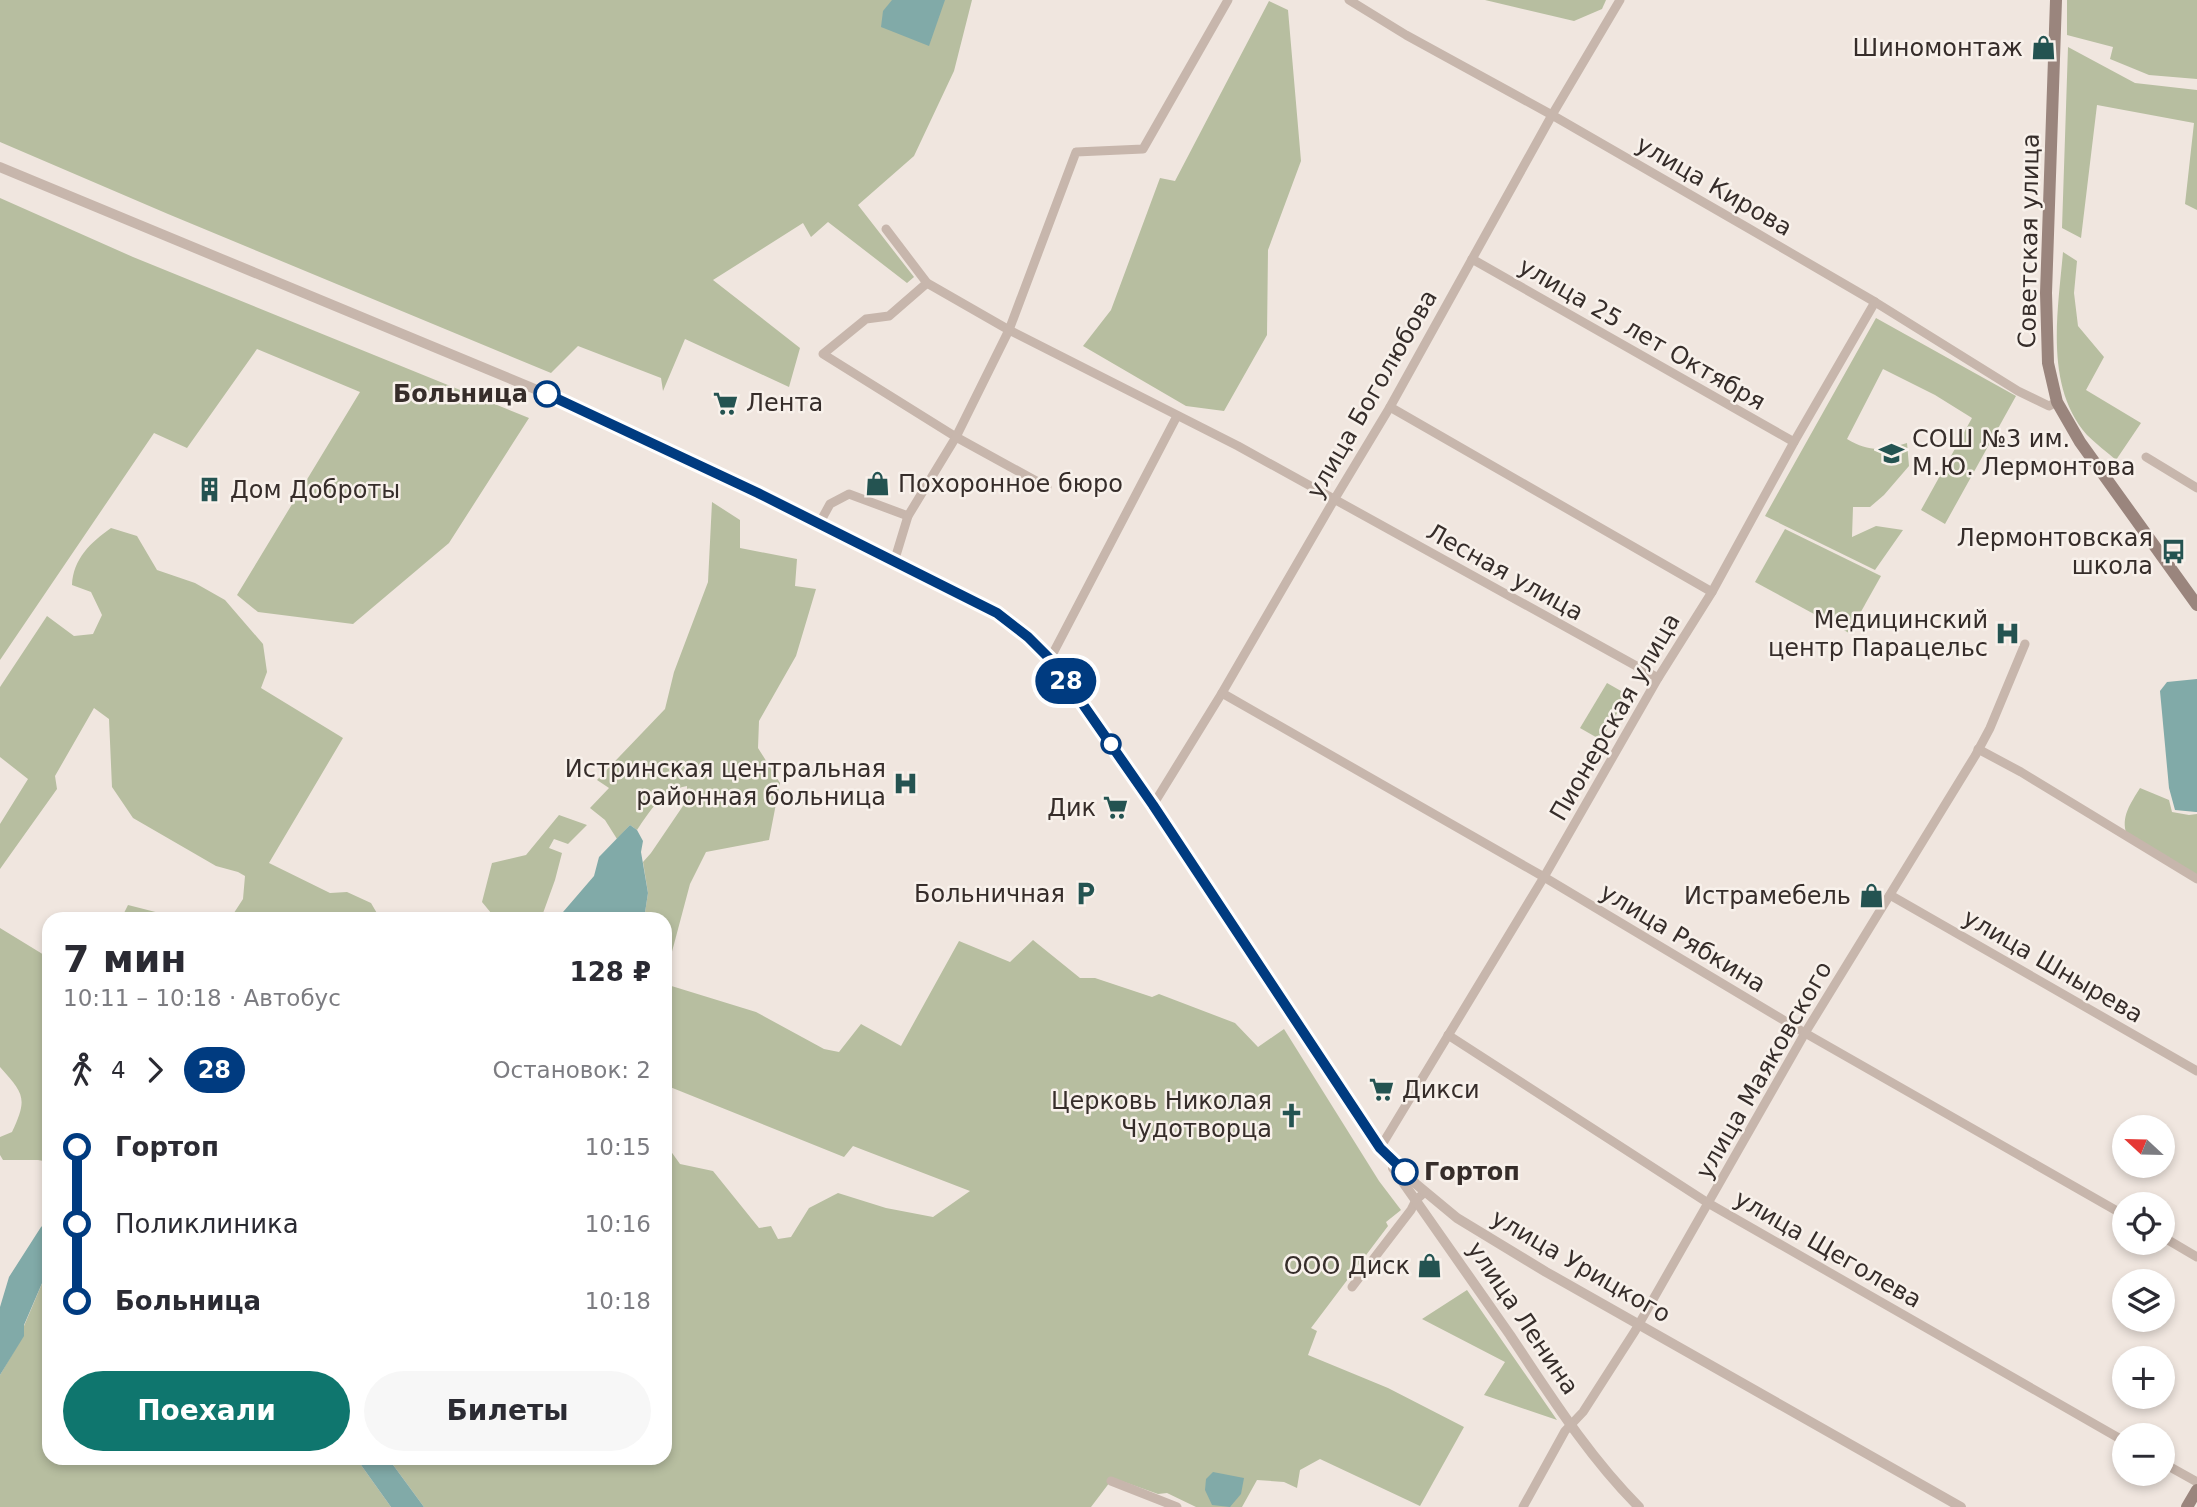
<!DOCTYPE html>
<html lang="ru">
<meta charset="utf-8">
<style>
:root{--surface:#fff;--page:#f7f7f7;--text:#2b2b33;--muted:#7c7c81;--accent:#0f766e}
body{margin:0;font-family:"DejaVu Sans",sans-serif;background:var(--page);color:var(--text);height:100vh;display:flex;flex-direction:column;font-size:26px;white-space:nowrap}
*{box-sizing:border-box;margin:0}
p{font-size:23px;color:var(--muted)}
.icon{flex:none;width:38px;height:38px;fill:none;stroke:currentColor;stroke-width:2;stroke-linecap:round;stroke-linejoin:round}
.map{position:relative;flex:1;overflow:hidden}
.details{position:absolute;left:42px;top:912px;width:630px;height:553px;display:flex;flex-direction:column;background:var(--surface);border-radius:21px;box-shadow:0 4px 10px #0003}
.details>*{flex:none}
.badge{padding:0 14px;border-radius:23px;font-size:24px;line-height:46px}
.needle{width:46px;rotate:292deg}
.fabs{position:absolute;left:2112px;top:1115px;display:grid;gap:14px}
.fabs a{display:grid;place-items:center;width:63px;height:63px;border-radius:50%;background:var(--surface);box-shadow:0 4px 10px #0003;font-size:35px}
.map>.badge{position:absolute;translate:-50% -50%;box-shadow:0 0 0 4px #fff}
.legs{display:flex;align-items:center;gap:10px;height:77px;padding:0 21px;font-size:23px}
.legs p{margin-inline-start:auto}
.summary{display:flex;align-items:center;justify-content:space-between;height:119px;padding:0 21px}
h1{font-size:38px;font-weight:600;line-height:52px}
.button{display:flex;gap:14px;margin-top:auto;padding:14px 21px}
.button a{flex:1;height:80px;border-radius:42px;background:var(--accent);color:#fff;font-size:28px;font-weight:600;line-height:80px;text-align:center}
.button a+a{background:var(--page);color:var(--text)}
ul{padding:0 21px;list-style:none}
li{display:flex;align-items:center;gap:24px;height:77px;font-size:26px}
li i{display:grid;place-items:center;width:10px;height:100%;margin:0 9px;background:currentColor}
li i::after{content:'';width:18px;height:18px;margin:-9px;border:5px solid;border-radius:50%;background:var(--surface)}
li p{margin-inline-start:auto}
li:first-child i{background:linear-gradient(#0000 50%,currentColor 0)}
li:last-child i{background:linear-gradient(currentColor 50%,#0000 0)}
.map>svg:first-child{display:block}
.green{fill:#b7bea0}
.water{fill:#81aaa8}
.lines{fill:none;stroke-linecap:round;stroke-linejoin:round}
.minor{stroke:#c7b6ac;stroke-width:9}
.tertiary{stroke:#c7b6ac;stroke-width:10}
.secondary{stroke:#9a857d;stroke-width:12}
.line-1-casing{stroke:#fff;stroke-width:16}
.line-1{stroke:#003b80;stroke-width:10}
.stop-1-dot{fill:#fff;stroke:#003b80;stroke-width:3.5}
.labels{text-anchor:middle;stroke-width:5;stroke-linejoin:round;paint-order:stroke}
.poi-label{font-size:24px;fill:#362d2a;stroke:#f8f1eb;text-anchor:end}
.street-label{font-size:24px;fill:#362d2a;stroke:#f8f1eb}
.stop-label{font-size:24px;font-weight:bold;fill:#362d2a;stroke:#f8f1eb;text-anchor:end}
</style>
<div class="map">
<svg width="2197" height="1507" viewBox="0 0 2197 1507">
<rect width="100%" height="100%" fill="#f0e6df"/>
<g class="green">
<path d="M 0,0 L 972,0 L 954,71 L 914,156 L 858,205 L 914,277 L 907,283 L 828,222 L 811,237 L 803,223 L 713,280 L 800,348 L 789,387 L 685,339 L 663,391 L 661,378 L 578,346 L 551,373 L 168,214 L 0,142 Z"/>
<path d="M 1485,0 L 1606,0 L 1602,9 L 1574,21 Z"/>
<path d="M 2067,0 L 2197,0 L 2197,79 L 2149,75 L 2110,59 L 2113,47 L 2067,35 Z"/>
<path d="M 1269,1 L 1288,10 L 1301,161 L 1268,250 L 1267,335 L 1224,411 L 1186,406 L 1083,346 L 1111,310 L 1160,178 L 1175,181 Z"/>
<path d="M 2068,47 L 2135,83 L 2197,90 L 2197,210 L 2185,204 L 2194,123 L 2097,105 L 2081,238 L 2062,228 Z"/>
<path d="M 0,198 L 133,257 L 529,418 L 449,543 L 353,624 L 258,612 L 237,595 L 360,392 L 257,349 L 187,448 L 154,433 L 0,660 Z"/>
<path d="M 2063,252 L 2077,261 L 2074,293 L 2078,326 L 2104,357 L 2086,390 L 2141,423 L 2116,460 C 2107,452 2096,444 2087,435 C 2044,386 2058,311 2063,252 Z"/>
<path d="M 1876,318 L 2016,396 L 1945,524 L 1921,510 L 1972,418 L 1935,395 L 1883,369 L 1847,439 C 1869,452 1882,451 1907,443 L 1909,466 L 1884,495 L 1870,507 L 1853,507 L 1852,537 L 1876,526 L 1903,530 L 1875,570 L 1765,516 Z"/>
<path d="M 712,502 L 740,520 L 740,548 L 797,559 L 795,586 L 816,589 L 796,656 L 759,721 L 758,748 L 780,783 L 769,840 L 706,852 L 690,884 L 665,978 L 665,919 L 644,919 L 648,893 L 643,862 L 651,853 L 687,800 L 687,786 C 662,790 650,811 637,830 L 630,825 L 617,839 L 605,820 L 590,808 L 609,788 L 597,780 L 665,709 L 674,672 L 708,582 Z"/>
<path d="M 111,528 L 137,536 L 157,570 L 195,583 L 225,600 L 263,644 L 267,672 L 261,688 L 343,738 L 269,863 L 330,893 L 347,892 L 371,903 L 378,915 L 386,919 L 230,919 L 243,899 L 245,876 L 238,872 L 216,866 L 133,818 L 112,787 L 109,719 L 94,708 L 55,776 L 57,789 L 0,869 L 0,824 L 28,779 L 0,757 L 0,687 L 47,616 L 74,636 L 93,634 L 102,615 L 91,592 L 72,585 C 73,559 91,542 111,528 Z"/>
<path d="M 1785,529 L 1881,576 L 1849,633 L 1755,582 Z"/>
<path d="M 1607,683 L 1628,695 L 1601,740 L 1580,728 Z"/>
<path d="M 2140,788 L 2169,800 L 2172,812 L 2189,815 L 2197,814 L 2197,877 L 2127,835 C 2120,817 2131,803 2140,788 Z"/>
<path d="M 559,815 L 587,825 L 568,844 L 554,839 L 549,848 L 562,853 L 555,880 L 542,916 L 539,919 L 496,919 L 482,902 L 492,863 L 526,855 Z"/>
<path d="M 128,905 L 183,919 L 121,919 Z"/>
<path d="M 0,928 L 49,958 L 49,1162 L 38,1160 L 3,1160 L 0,1155 L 0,1137 L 12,1132 C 28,1098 24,1094 0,1067 Z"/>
<path d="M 1033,940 L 1080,978 L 1095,978 L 1152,997 L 1159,994 L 1235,1023 L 1258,1047 L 1284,1029 L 1379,1181 L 1401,1210 L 1386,1222 L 1388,1226 L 1311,1328 L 1317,1331 L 1308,1355 L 1388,1388 L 1464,1427 L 1420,1506 L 1320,1459 L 1300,1470 L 1297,1488 L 1284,1482 L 1257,1480 L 1242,1507 L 1196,1507 L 1167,1493 L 1158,1494 L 1113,1478 L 1091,1507 L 424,1507 L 388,1458 L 665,1458 L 665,1143 L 680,1164 L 713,1171 L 759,1228 L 771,1226 L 778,1239 L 791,1237 L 809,1208 L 838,1193 L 886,1208 L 933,1217 L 970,1191 L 853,1146 L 844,1157 L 665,1085 L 665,984 L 756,1012 L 824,1049 L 839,1052 L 861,1024 L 901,1046 L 959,941 L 1010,962 Z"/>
<path d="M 49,1267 L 49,1458 L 356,1458 L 391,1507 L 0,1507 L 0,1375 L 23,1336 L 24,1326 Z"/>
<path d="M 1467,1290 L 1557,1420 L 1484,1395 L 1505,1362 L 1422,1319 Z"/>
</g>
<g class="water">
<path d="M 892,0 L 945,0 L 929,46 L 881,27 L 883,11 Z"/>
<path d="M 2197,679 L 2197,812 L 2196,812 L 2175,810 L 2169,788 L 2160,691 L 2167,682 Z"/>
<path d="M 630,825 L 637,830 L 643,841 L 641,852 L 648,893 L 644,919 L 557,919 L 594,876 L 599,857 Z"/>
<path d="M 49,1220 L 49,1267 L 24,1325 L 24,1336 L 0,1375 L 0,1307 L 9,1277 L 41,1227 Z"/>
<path d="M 356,1458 L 388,1458 L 424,1507 L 391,1507 Z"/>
<path d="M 1213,1472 L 1244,1478 L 1241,1494 L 1230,1507 L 1212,1505 L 1205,1490 L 1206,1479 Z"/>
</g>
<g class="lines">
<g class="minor">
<path d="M 1349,0 L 1406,35 L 1552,115 L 1748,228 L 1875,302 L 2018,391 L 2049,406 L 2057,402"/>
<path d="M 886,229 L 927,283 L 1009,330 L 1238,446 L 1658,678"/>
<path d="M 1472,259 L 1794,442"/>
<path d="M 927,283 L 889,316 L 866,319 L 823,354 L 956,437 L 1047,487"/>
<path d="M 1390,407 L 1712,592"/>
<path d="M 2146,457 L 2197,488"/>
<path d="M 819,524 L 830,504 L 849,494 L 908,516"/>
<path d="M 894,562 L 908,516 L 956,437 L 1009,330 L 1076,152 L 1143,149 L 1228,0"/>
<path d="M 1050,659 L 1177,416"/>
<path d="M 1222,693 L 1544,877 L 1805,1033 L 2124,1215"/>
<path d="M 1978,749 L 2021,772 L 2197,879"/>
<path d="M 1153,805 L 1222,693 L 1334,500 L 1390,407 L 1552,115 L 1620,0"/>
<path d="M 1890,895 L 2197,1071"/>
<path d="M 1448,1035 L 1708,1203 L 2124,1441"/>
<path d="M 1380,1148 L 1544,877 L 1658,678 L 1712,592 L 1794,442 L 1875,302"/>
<path d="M 2163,1237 L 2197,1257"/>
<path d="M 1352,1287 L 1411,1210 L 1416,1200 L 1425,1192"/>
<path d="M 2163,1463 L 2197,1482"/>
<path d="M 1111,1481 L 1177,1507"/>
<path d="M 1523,1507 L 1565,1431 L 1583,1412 L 1635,1331 L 1805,1033 L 1975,756 L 1990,728 L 2025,644"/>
</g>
<g class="tertiary">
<path d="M 0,167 L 559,399 L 758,493 L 997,613 L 1028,637 L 1050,659 L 1075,693 L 1153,805 L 1380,1148 L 1416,1184 L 1457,1218 L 1546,1272 L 1961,1507"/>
<path d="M 1393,1168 C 1432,1224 1471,1279 1510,1335 C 1550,1395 1588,1456 1639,1507"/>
</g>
<g class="secondary">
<path d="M 2056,0 L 2046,293 L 2048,363 L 2057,402 L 2080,442 L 2197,605"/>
<path d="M 2187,1507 L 2197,1490"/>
</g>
</g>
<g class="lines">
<defs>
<path id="line-1" d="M 547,394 L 758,493 L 997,613 L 1028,637 L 1050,659 L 1075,693 L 1153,805 L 1380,1148 L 1405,1172"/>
</defs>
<use href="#line-1" class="line-1-casing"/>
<use href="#line-1" class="line-1"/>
</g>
<defs>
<symbol id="shop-bare" viewBox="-9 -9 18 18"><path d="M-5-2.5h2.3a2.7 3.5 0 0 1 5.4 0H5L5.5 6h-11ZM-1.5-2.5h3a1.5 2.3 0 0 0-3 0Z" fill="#245351" stroke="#f8f1eb" stroke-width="2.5" paint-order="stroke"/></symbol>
<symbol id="supermarket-bare" viewBox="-9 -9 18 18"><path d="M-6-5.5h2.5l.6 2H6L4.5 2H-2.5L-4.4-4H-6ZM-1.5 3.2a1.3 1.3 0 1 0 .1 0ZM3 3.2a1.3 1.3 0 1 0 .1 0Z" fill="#245351" stroke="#f8f1eb" stroke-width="2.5" paint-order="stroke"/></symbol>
<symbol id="school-bare" viewBox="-9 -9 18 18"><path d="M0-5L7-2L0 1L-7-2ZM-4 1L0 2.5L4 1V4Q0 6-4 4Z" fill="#245351" stroke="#f8f1eb" stroke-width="2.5" paint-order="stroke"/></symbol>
<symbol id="building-bare" viewBox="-9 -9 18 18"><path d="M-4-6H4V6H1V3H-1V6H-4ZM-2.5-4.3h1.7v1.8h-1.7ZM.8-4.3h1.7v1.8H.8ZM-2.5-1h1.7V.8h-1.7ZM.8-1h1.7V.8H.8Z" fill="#245351" stroke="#f8f1eb" stroke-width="2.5" paint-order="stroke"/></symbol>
<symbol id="bus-bare" viewBox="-9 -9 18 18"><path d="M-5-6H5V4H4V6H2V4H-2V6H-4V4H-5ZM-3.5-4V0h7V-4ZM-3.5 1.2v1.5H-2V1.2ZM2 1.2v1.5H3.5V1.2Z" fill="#245351" stroke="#f8f1eb" stroke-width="2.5" paint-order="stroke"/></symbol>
<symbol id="hospital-bare" viewBox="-9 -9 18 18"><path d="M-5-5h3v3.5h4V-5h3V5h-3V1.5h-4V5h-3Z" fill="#245351" stroke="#f8f1eb" stroke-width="2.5" paint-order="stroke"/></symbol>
<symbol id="parking-bare" viewBox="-9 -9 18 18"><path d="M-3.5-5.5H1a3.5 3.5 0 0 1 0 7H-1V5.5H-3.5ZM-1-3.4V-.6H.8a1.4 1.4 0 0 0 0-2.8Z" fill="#245351" stroke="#f8f1eb" stroke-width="2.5" paint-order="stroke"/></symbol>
<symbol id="church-bare" viewBox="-9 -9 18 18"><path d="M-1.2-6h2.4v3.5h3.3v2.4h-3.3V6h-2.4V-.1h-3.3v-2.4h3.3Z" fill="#245351" stroke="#f8f1eb" stroke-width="2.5" paint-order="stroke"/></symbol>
</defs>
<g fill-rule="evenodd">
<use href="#shop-bare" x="2026" y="30" width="35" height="35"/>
<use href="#supermarket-bare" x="708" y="386" width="35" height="35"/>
<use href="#school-bare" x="1874" y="436" width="35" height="35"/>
<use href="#shop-bare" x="860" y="466" width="35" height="35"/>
<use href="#building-bare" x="192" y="472" width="35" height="35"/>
<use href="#bus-bare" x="2156" y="534" width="35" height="35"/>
<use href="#hospital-bare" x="1990" y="616" width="35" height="35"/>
<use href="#hospital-bare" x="888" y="766" width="35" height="35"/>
<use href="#supermarket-bare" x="1098" y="790" width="35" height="35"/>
<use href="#parking-bare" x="1068" y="876" width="35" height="35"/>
<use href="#shop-bare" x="1854" y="878" width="35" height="35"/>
<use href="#supermarket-bare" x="1364" y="1072" width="35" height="35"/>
<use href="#church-bare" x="1274" y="1098" width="35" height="35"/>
<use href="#shop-bare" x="1412" y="1248" width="35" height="35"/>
</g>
<g class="stop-1-dot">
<circle cx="547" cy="394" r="12"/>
<circle cx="1111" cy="744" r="9"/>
<circle cx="1405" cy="1172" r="12"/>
</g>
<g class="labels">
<g class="poi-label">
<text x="2023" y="56">Шиномонтаж</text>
<text x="746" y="411" text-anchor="start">Лента</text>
<text x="1912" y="447" text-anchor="start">СОШ №3 им.<tspan x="1912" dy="28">М.Ю. Лермонтова</tspan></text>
<text x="898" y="492" text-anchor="start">Похоронное бюро</text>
<text x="230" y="498" text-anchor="start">Дом Доброты</text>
<text x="2153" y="546">Лермонтовская<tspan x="2153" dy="28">школа</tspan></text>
<text x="1988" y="628">Медицинский<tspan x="1988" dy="28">центр Парацельс</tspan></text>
<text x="886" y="777">Истринская центральная<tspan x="886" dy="28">районная больница</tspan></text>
<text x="1096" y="816">Дик</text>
<text x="1065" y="902">Больничная</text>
<text x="1851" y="904">Истрамебель</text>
<text x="1402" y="1098" text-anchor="start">Дикси</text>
<text x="1272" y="1109">Церковь Николая<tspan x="1272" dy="28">Чудотворца</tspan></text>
<text x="1410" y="1274">ООО Диск</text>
</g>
<g class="street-label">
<text transform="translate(1714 186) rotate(30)" y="8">улица Кирова</text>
<text transform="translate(2029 241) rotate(-89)" y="8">Советская улица</text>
<text transform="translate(1642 334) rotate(30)" y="8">улица 25 лет Октября</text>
<text transform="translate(1372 394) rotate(-60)" y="8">улица Боголюбова</text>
<text transform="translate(1505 572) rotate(29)" y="8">Лесная улица</text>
<text transform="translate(1615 717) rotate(-60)" y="8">Пионерская улица</text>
<text transform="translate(1683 938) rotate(31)" y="8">улица Рябкина</text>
<text transform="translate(2053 966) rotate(30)" y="8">улица Шнырева</text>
<text transform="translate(1764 1070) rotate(-60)" y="8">улица Маяковского</text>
<text transform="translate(1828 1249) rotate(30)" y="8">улица Щеголева</text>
<text transform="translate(1581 1266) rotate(30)" y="8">улица Урицкого</text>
<text transform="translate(1523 1318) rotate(56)" y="8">улица Ленина</text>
</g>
<g class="stop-label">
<text x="528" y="402">Больница</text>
<text x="1424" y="1180" text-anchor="start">Гортоп</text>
</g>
</g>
</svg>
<div class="fabs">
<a><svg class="needle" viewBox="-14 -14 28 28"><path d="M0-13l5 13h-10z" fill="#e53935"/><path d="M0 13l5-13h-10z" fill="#7c7c81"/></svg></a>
<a><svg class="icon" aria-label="locate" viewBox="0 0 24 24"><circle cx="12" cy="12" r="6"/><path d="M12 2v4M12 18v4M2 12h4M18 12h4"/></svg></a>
<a><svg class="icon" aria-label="layers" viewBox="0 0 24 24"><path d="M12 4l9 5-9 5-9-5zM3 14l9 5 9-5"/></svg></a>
<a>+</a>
<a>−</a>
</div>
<b class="badge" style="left:1066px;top:681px;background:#003b80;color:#fff">28</b>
<section class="details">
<div class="summary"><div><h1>7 мин</h1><p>10:11 – 10:18 · Автобус</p></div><b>128 ₽</b></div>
<div class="legs"><svg class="icon" aria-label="walk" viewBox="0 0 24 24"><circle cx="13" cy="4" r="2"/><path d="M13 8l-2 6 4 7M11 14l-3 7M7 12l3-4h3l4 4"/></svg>4<svg class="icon" aria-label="forward" viewBox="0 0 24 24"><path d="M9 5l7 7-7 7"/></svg><b class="badge" style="background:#003b80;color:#fff">28</b><p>Остановок: 2</p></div>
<ul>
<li><i style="color:#003b80"></i><b>Гортоп</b><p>10:15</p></li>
<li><i style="color:#003b80"></i><span>Поликлиника</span><p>10:16</p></li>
<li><i style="color:#003b80"></i><b>Больница</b><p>10:18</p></li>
</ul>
<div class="button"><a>Поехали</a><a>Билеты</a></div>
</section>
</div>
